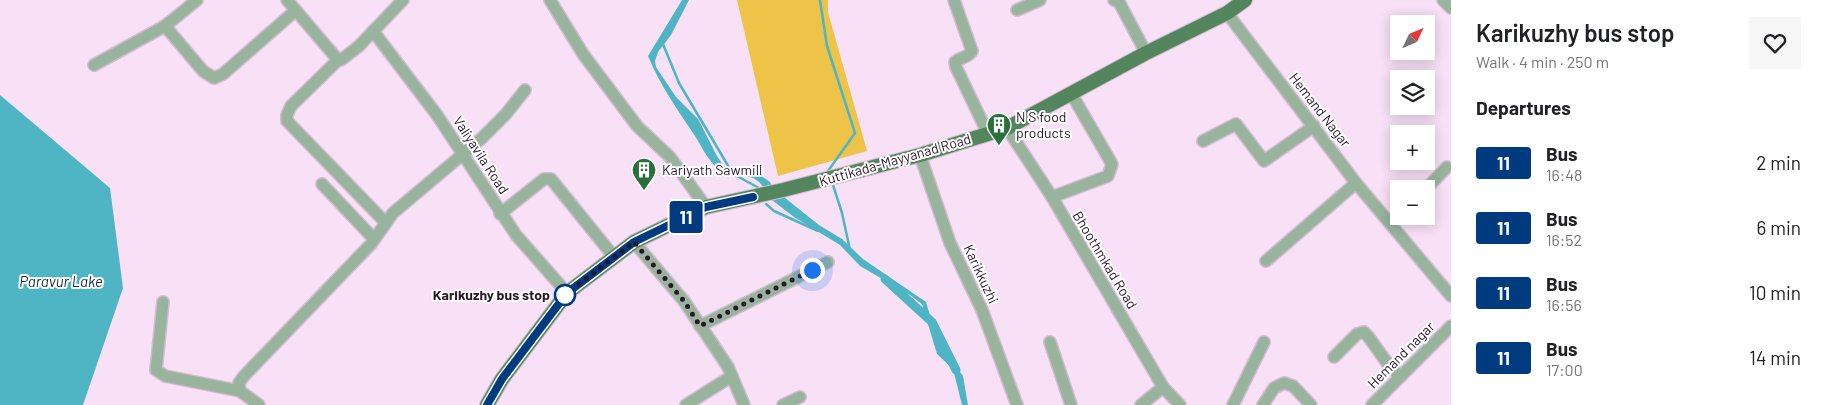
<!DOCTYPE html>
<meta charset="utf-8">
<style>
:root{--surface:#fff;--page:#f6f6f6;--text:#202124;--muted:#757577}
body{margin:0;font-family:Barlow,sans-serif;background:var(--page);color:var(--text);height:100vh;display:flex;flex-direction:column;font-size:19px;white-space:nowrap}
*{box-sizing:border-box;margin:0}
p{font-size:16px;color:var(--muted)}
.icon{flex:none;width:28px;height:28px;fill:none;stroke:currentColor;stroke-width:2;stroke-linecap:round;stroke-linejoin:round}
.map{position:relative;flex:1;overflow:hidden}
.side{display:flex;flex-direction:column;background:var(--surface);width:375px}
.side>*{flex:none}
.badge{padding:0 10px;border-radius:4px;font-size:18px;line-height:32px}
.needle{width:32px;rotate:46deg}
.fabs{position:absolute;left:1390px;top:15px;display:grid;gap:10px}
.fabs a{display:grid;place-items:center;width:45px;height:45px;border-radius:0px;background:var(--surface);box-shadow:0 2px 12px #0003;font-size:25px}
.you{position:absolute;width:25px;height:25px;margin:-12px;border:4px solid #fff;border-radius:50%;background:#1a73e8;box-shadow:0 0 0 8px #1a73e833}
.map>.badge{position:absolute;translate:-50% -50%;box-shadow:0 0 0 2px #fff}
h2{padding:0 25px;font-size:19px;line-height:45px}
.round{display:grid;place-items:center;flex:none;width:52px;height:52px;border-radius:0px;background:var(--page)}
.head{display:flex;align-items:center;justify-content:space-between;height:85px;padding:0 25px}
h1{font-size:24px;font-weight:600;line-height:38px}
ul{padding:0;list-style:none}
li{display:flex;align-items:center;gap:15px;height:65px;padding:0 25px}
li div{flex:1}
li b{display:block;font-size:19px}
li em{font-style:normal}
li .badge{min-width:55px;font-weight:700;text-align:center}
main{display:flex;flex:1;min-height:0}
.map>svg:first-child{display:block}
.green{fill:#eec448}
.water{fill:#4fb5c5}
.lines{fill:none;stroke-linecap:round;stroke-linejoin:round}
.stream{stroke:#4fb5c5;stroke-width:2.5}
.canal{stroke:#4fb5c5;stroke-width:9}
.minor-casing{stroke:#d3bbd1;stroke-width:14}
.major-casing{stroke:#d3bbd1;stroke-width:16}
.minor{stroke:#98b49d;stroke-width:11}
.major{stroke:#53865d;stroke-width:14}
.line-casing{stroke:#fff;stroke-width:11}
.line{stroke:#003b80;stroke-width:8}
.walk{stroke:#2b1529;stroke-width:5;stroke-dasharray:0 9}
.stop-dot{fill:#fff;stroke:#003b80;stroke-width:2.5}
.labels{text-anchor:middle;stroke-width:4;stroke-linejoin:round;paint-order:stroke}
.street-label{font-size:14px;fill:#2b1529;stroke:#fff}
.poi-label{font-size:14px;fill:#2b1529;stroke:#fff;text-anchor:start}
.stop-label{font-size:14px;font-weight:bold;fill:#2b1529;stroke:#fff;text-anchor:end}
.water-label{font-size:15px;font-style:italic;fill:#123237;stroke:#fff}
</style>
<main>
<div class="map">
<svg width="1451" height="405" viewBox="0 0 1451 405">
<rect width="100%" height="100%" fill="#f8e0f6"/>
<path class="green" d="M 737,0 L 828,0 L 828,12 L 867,151 L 778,176 Z"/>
<g class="water">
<path d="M 682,0 L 689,0 L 671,35 L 658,52 L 655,61 L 656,67 L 676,97 L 698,119 L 717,156 L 724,166 L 757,173 L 770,182 L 773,188 L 765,191 C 756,168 732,181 716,167 C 706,157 702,147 695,136 C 677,109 660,85 648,56 Z"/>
<path d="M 0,95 L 110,188 L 123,288 L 83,405 L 0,405 Z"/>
<path d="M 780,194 L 819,225 L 842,239 L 863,259 L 926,302 L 938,343 L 963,376 L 968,405 L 962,405 L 953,369 L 937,354 L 922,304 L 910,295 L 860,266 L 840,245 L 794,217 L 768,197 Z"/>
</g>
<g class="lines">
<g class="stream">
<path d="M 820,0 L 827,46 L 855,133 L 828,171"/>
<path d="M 663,44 L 679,83 L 730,169"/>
<path d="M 735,175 L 759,188"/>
<path d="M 833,185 L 842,213 L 850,250"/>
<path d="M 766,204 L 774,211 L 818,231"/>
</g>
<path class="canal" d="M 885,279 L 932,322 L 956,370"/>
<defs>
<g id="minor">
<path d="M 287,0 L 338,60 L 341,60 L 359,46 L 403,0"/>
<path d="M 550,0 L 583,54 L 637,126 L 670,157 L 706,207"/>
<path d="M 954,0 L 972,51 C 968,58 960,57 955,62 L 956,67 L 988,134"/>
<path d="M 1114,0 L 1119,2 L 1146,53"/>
<path d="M 1443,0 L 1451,8"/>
<path d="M 1017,10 L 1040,0"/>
<path d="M 1227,13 L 1356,183 L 1451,296"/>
<path d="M 165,26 L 203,71 L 214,78 L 223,74 L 295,11"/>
<path d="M 373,31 L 437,115 L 516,235 L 567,293"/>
<path d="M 338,60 L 291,106 L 287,115 L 287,121 L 385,222"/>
<path d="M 94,65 L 165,26 L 197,0"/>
<path d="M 1007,128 L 1052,197 L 1163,387 L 1180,405"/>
<path d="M 1203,141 L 1236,124 L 1264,161 L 1314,126"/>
<path d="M 920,155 L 950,243 L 982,310 L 1017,405"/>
<path d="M 322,184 L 374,239"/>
<path d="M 1426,189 L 1447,167"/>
<path d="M 1052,197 L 1108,176 L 1112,164 L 1071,93"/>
<path d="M 500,214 L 544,179 L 551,179 L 614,257"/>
<path d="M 634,242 L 684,301 L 728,367 L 744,405"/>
<path d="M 1266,261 L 1356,183"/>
<path d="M 163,302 L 156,370 L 165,376 L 240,391 L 259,405"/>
<path d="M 700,326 L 828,262"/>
<path d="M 1050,342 L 1071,405"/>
<path d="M 1334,357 L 1357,334 L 1364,332 C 1377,345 1386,367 1401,376"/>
<path d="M 240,391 L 239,383 L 244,376 L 371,244 L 393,213 L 482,138 L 506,114 L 525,90"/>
<path d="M 686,405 L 732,376"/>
<path d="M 783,405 L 800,397"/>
<path d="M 1141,405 L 1163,387"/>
<path d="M 1233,405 L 1264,342"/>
<path d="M 1263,405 L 1274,388 L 1284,383 L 1293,386 L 1311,405"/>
<path d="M 1372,405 L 1451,326"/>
</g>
<path id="major" d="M 487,405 L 502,379 L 567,293 L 634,242 L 706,207 L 783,190 L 920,155 L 1007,128 L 1146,53 L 1227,13 L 1245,0"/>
</defs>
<use href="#minor" class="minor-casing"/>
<use href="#major" class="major-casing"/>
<use href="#minor" class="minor"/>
<use href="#major" class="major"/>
</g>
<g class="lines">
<defs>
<path id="line" d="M 487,405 L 502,379 L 567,293 L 634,242 L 706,207 L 753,197"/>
</defs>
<use href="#line" class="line-casing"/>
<use href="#line" class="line"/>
<path class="walk" d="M 565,295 L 634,242 L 684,301 L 700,326 L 812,270"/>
</g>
<defs>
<symbol id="building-pin" viewBox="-11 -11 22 30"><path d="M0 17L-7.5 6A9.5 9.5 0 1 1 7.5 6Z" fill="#2a703d" stroke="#fff"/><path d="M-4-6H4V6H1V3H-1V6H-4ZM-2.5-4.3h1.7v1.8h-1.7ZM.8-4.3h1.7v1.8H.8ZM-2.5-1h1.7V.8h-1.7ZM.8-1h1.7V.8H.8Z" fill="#fff"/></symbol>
</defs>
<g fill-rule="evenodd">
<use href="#building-pin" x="985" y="111" width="28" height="38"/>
<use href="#building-pin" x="630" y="156" width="28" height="38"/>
</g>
<circle class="stop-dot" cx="565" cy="295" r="10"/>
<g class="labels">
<g class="street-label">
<text transform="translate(1320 110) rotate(52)" y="5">Hemand Nagar</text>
<text transform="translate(481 155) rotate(57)" y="5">Valiyavila Road</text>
<text transform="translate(895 160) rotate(-16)" y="5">Kuttikada-Mayyanad Road</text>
<text transform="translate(1105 260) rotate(59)" y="5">Bhoothmkad Road</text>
<text transform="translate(981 274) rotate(65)" y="5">Karikkuzhi</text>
<text transform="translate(1401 355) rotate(-45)" y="5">Hemand nagar</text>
</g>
<g class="poi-label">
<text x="1016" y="122">N S food<tspan x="1016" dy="16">products</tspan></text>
<text x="662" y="175">Kariyath Sawmill</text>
</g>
<g class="stop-label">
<text x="550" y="300">Karikuzhy bus stop</text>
</g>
<g class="water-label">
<text x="61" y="287">Paravur Lake</text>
</g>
</g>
</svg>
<div class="fabs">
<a><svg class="needle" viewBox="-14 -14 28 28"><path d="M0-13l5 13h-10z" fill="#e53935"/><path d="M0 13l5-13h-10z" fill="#757577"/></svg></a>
<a><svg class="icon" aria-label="layers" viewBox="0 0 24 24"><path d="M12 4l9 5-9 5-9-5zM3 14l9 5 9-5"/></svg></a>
<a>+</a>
<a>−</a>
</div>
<div class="you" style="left:812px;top:270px"></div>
<b class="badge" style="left:686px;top:217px;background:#003b80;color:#fff">11</b>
</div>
<section class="side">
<div class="head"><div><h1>Karikuzhy bus stop</h1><p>Walk · 4 min · 250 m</p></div><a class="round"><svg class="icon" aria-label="heart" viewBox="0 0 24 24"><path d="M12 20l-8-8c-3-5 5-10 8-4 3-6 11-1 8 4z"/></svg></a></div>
<h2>Departures</h2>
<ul>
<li><span class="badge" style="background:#003b80;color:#fff">11</span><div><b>Bus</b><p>16:48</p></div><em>2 min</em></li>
<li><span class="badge" style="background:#003b80;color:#fff">11</span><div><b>Bus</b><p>16:52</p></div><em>6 min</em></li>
<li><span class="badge" style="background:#003b80;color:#fff">11</span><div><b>Bus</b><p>16:56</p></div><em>10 min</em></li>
<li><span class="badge" style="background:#003b80;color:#fff">11</span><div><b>Bus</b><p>17:00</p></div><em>14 min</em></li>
</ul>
</section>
</main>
